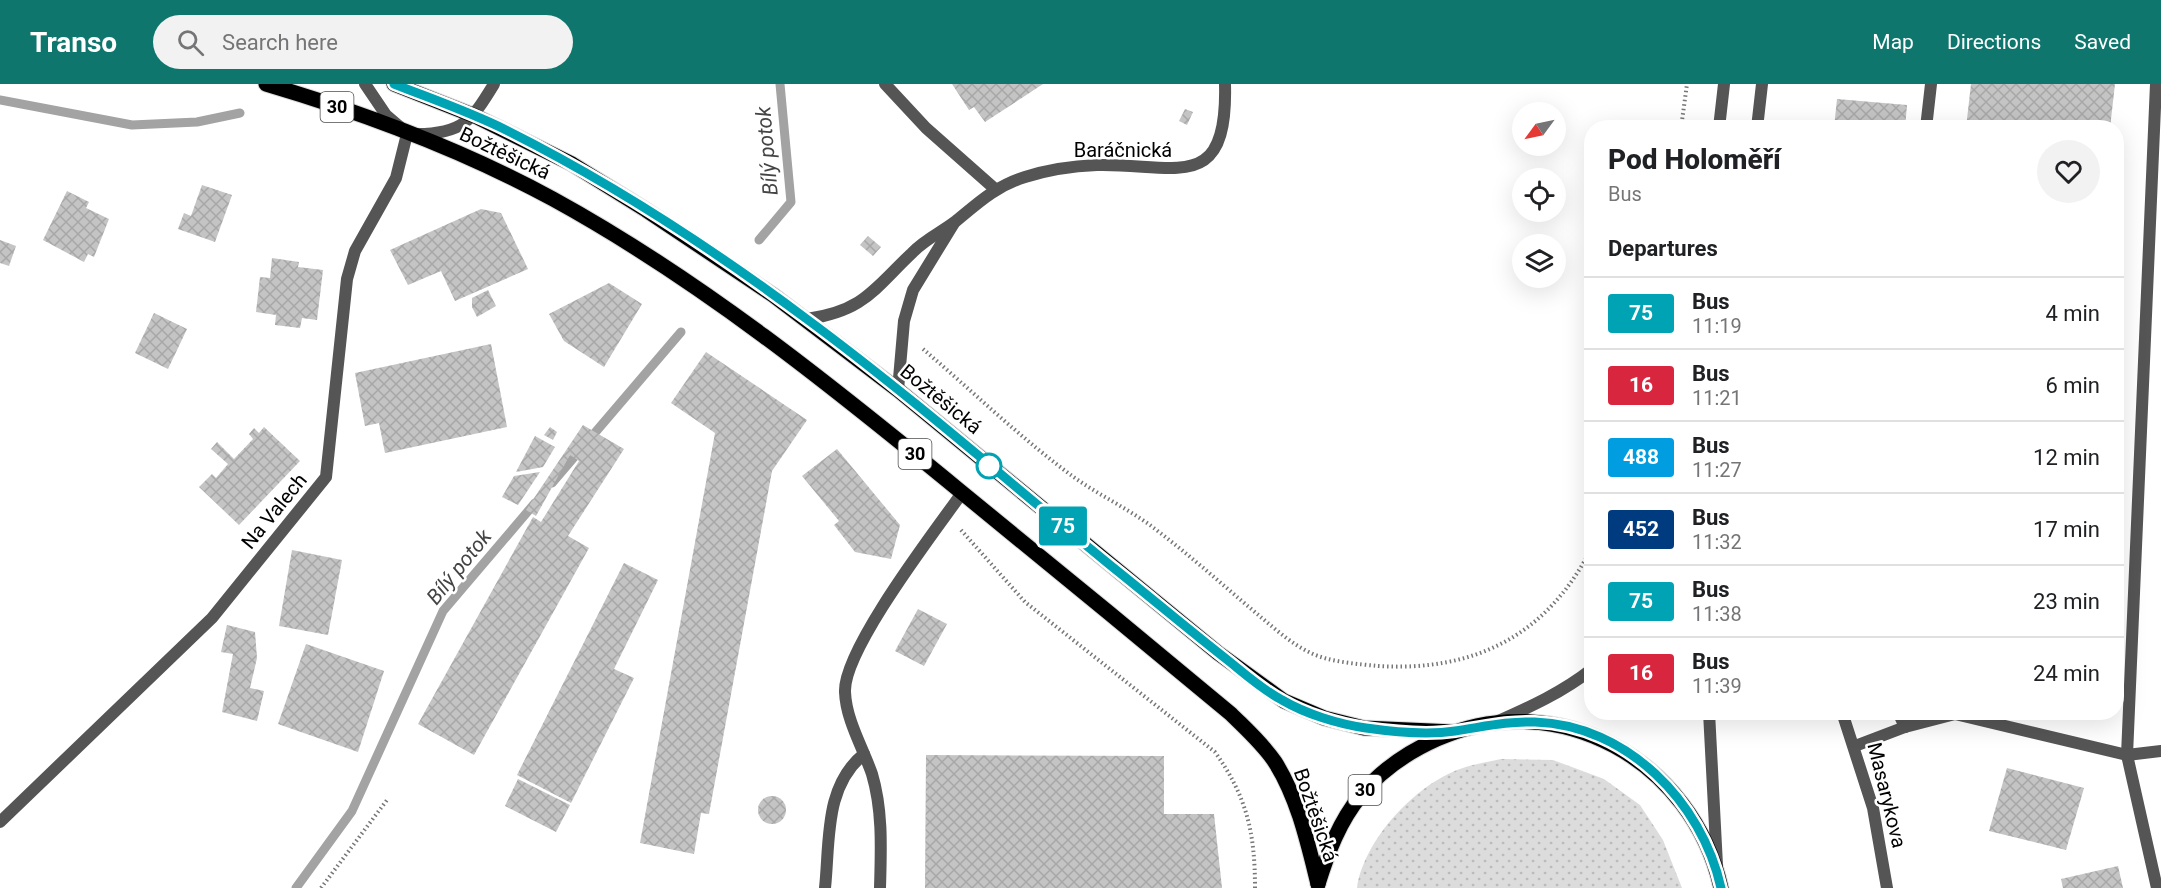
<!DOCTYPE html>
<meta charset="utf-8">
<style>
:root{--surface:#fff;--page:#f2f2f2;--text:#202124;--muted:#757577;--line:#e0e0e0;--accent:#0f766e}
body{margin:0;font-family:Roboto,sans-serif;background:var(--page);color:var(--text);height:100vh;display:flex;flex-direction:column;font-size:22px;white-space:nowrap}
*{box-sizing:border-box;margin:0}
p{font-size:20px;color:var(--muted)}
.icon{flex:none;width:33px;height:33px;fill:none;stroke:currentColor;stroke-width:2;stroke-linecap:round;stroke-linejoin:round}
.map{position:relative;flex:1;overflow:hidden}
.details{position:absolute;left:1584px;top:36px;width:540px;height:600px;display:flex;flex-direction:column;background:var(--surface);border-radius:24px;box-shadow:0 6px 24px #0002}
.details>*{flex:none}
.badge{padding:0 12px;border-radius:4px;font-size:21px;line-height:39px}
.needle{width:39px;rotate:237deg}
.buttons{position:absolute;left:1512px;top:18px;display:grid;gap:12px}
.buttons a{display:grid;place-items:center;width:54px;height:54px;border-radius:50%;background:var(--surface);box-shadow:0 6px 24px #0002;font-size:30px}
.map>.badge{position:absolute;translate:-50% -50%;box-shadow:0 0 0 3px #fff}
h2{padding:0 24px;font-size:22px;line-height:54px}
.round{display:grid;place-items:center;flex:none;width:63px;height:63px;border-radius:32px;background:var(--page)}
.summary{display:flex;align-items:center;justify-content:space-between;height:102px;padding:0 24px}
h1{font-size:28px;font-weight:800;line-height:45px}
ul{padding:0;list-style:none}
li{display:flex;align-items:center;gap:18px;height:72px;padding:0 24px;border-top:2px solid var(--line)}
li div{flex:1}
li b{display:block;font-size:22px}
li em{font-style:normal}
li .badge{min-width:66px;font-weight:700;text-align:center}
header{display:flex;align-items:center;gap:36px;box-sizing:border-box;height:84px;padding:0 30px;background:var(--accent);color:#fff}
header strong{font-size:28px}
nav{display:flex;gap:33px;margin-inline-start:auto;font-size:21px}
.search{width:420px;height:54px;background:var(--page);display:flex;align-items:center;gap:15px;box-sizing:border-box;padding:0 21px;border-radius:33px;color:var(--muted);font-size:22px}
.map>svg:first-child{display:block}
.grass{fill:url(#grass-dots)}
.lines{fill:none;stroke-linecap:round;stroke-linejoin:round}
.stream{stroke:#a3a3a3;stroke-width:9}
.building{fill:url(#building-cross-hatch)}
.primary-casing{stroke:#dbdbdb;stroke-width:17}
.path{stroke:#777;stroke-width:4;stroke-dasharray:1.5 3;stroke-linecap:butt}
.service{stroke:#555;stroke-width:12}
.minor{stroke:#555;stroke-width:12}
.tertiary{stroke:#555;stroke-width:12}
.primary{stroke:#000;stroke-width:15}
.line-casing{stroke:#fff;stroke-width:14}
.line{stroke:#00a3b4;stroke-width:9}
.stop-dot{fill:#fff;stroke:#00a3b4;stroke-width:3}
.labels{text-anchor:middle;stroke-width:5;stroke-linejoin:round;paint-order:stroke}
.shield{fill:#fff;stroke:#4c4c4c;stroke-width:1.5}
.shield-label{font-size:18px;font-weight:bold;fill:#000}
.street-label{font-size:20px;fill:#000;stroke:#fff}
.water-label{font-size:21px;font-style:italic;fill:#444;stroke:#fff}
</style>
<header>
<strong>Transo</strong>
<div class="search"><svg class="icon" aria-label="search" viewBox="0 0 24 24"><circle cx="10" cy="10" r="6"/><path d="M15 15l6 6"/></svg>Search here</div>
<nav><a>Map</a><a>Directions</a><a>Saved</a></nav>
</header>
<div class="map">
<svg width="2161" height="804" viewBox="0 0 2161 804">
<defs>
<pattern id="grass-dots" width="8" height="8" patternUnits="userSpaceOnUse" patternTransform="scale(1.5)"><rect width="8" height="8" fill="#dcdcdc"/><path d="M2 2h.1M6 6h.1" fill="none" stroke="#bbb" stroke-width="1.8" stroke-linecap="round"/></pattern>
<pattern id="building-cross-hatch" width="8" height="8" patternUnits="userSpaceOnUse" patternTransform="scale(1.5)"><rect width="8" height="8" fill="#c4c4c4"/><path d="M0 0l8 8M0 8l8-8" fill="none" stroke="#a7a7a7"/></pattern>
</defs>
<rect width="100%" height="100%" fill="#fff"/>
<path class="grass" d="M 1501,675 L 1553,676 L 1604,695 L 1640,721 L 1663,756 L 1682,804 L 1357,804 C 1364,756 1415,701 1460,685 C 1473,680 1488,678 1501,675 Z"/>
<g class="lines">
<g class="stream">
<path d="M 0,16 L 132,41 L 197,38 L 240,29"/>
<path d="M 759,156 L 791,118 L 780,0"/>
<path d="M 552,399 L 681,248"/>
<path d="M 296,804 L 352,727 L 443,527 L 535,419"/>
</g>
</g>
<g class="building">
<path d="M 952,0 L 1043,0 L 985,38 L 974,23 L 969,26 Z"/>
<path d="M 1971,0 L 2115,0 L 2110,44 L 1966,44 Z"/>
<path d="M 1837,15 L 1907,21 L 1905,44 L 1834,44 Z"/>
<path d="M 1185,25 L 1193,28 L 1187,41 L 1179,37 Z"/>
<path d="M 202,101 L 232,111 L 215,158 L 178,145 L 184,129 L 191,132 Z"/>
<path d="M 67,107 L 89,118 L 86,124 L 109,135 L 94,173 L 88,170 L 84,178 L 43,156 Z"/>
<path d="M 481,125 L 501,129 L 528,185 L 455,217 L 441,187 L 408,201 L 390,166 Z"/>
<path d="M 868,152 L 881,163 L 873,172 L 860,161 Z"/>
<path d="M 0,156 L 16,162 L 9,182 L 0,179 Z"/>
<path d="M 272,174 L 299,178 L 298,183 L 323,186 L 317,236 L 302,234 L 300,244 L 275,241 L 276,231 L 256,228 L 260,193 L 270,194 Z"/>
<path d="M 609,199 L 642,220 L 604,283 L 564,257 L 549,230 Z"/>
<path d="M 488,206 L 496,222 L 477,233 L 472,223 L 472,214 Z"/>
<path d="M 154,229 L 187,245 L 168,285 L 135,269 Z"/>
<path d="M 491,260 L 507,343 L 385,369 L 379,339 L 365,342 L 355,289 Z"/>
<path d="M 706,268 L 807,336 L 772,387 L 709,730 L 701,729 L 694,770 L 640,759 L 715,349 L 671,319 Z"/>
<path d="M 583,341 L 624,365 L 568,452 L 589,464 L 474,671 L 418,640 L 533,433 L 541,438 L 579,377 L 570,371 L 536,432 L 526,426 Z"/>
<path d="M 264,343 L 300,377 L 239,441 L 199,403 L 212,390 L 216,394 L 228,380 L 211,365 L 217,358 L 234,375 L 253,355 L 249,350 L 254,344 L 259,349 Z"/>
<path d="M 550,343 L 557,348 L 553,356 L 544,351 Z"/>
<path d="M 535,352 L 555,363 L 543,383 L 516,388 Z"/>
<path d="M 837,365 L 900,441 L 891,475 L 855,468 L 834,441 L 839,437 L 802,392 Z"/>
<path d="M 540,388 L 518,421 L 502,413 L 514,392 Z"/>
<path d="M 292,466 L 342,476 L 328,551 L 279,542 Z"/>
<path d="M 624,479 L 658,496 L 614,585 L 634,594 L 571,719 L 517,691 Z"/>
<path d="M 918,525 L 947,540 L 924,582 L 895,567 Z"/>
<path d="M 227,541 L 255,548 L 257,574 L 250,604 L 264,607 L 257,637 L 222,628 L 233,570 L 221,568 Z"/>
<path d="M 306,560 L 384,587 L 358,668 L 278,640 Z"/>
<path d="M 926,671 L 1164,672 L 1164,730 L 1214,730 L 1222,804 L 925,804 Z"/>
<path d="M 2007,684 L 2084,704 L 2066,766 L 1989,747 Z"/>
<path d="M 518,695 L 570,721 L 556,748 L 505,722 Z"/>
<circle cx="772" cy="726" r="14"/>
<path d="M 2118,782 L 2123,804 L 2063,804 L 2061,795 Z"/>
</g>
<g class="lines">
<defs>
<g id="primary">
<path d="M 266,0 C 364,29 463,66 553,115 C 699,195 832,302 960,407 C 1051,481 1141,555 1231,630 C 1246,645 1263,660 1275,678 C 1298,714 1308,760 1318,800"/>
<path d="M 394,0 L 475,32 L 572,80 L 646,126 L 773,211 L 898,306 L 1218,569 L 1284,617 L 1324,634 L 1364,644 L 1454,648"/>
<path d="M 1318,800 C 1328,768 1339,738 1361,711 C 1381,686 1408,668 1437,655 C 1558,601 1693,677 1721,804"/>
</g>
</defs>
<use href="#primary" class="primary-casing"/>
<g class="path">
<path d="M 1681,44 L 1687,0"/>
<path d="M 923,265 C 972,307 1024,357 1075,394 C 1102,413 1133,427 1159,448 C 1193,474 1224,502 1256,529 C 1273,543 1291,560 1311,569 C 1329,578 1358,580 1378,582 C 1475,588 1548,551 1592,463"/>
<path d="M 961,446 L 1025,518 L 1215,668 C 1247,713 1255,749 1255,804"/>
<path d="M 321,804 L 387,716"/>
</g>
<g class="service">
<path d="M 1926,44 L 1931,0"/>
<path d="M 1898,628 L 1905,643"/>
<path d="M 825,804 C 830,757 824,702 864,670"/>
<path d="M 880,804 C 881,766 883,727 872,690 C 863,664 846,636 845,608 C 843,566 935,447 962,409"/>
</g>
<g class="minor">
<path d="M 365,0 L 386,31 L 400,43"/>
<path d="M 885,0 L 926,44 L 995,105"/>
<path d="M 2156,0 L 2127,671 L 2157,804"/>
<path d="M 417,50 C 463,50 472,36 494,0"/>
<path d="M 807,235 C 864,227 874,205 912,169 C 925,155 942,148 956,137 C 979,118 996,102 1025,93 C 1047,86 1073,82 1097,81 C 1175,79 1228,112 1225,0"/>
<path d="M 898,306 L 904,237 L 913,206 L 954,139"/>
<path d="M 1842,628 L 1873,724 L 1887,804"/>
<path d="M 1855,662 L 1905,643 L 1955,630 L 2127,671 L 2161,667"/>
<path d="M 0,738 L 212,534 L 326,393 L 347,195 L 355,167 L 396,94 L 407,50"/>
</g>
<g class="tertiary">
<path d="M 1719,44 L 1724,0"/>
<path d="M 1757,44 L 1762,0"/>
<path d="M 1709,628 L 1717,781"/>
<path d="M 1496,638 C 1530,623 1563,608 1592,585"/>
</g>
<use href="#primary" class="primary"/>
</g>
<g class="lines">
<defs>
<path id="line" d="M 394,0 C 432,15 470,28 506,46 C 612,99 713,165 808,236 C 912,313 1010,399 1110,481 C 1150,513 1189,546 1230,578 C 1246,591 1263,606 1282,616 C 1306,630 1338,640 1366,644 C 1394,648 1428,651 1455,647 C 1483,643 1507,637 1535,638 C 1627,641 1702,718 1721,804"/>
</defs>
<use href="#line" class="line-casing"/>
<use href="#line" class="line"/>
</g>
<circle class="stop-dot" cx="989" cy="382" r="12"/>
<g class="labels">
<g class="shield">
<rect x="320.5" y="8" width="33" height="30" rx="4.5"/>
<rect x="898.5" y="355" width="33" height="30" rx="4.5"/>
<rect x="1348.5" y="691" width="33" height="30" rx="4.5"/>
</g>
<g class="shield-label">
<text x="337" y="29">30</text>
<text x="915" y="376">30</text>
<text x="1365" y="712">30</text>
</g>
<g class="street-label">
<text x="1123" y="73">Baráčnická</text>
<text transform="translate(505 69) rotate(25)" y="7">Božtěšická</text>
<text transform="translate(941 315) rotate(39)" y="7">Božtěšická</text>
<text transform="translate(274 427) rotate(-51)" y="7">Na Valech</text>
<text transform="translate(1887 711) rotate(76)" y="7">Masarykova</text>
<text transform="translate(1316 731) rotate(71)" y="7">Božtěšická</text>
</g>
<g class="water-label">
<text transform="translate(767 67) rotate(-95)" y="7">Bílý potok</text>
<text transform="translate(459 483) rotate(-51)" y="7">Bílý potok</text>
</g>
</g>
</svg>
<div class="buttons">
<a><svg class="needle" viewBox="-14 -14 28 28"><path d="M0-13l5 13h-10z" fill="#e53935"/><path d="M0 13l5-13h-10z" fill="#757577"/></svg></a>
<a><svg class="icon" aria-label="locate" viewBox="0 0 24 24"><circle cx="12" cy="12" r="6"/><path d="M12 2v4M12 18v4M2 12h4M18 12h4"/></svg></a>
<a><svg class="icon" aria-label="layers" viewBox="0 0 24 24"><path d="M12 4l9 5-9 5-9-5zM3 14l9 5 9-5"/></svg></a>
</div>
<b class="badge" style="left:1063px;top:442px;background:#00a3b4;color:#fff">75</b>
<section class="details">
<div class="summary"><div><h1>Pod Holoměří</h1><p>Bus</p></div><a class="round"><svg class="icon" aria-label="heart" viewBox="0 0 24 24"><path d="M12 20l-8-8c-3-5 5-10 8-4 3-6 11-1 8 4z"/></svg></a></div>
<h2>Departures</h2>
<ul>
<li><span class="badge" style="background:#00a3b4;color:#fff">75</span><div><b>Bus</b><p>11:19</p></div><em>4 min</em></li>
<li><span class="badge" style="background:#d7263d;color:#fff">16</span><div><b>Bus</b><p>11:21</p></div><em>6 min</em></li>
<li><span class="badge" style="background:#009ee0;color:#fff">488</span><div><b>Bus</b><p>11:27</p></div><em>12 min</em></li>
<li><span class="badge" style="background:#003b80;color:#fff">452</span><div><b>Bus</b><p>11:32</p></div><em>17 min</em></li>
<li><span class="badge" style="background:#00a3b4;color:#fff">75</span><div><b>Bus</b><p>11:38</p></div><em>23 min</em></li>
<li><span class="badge" style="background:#d7263d;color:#fff">16</span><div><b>Bus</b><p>11:39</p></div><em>24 min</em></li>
</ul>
</section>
</div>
